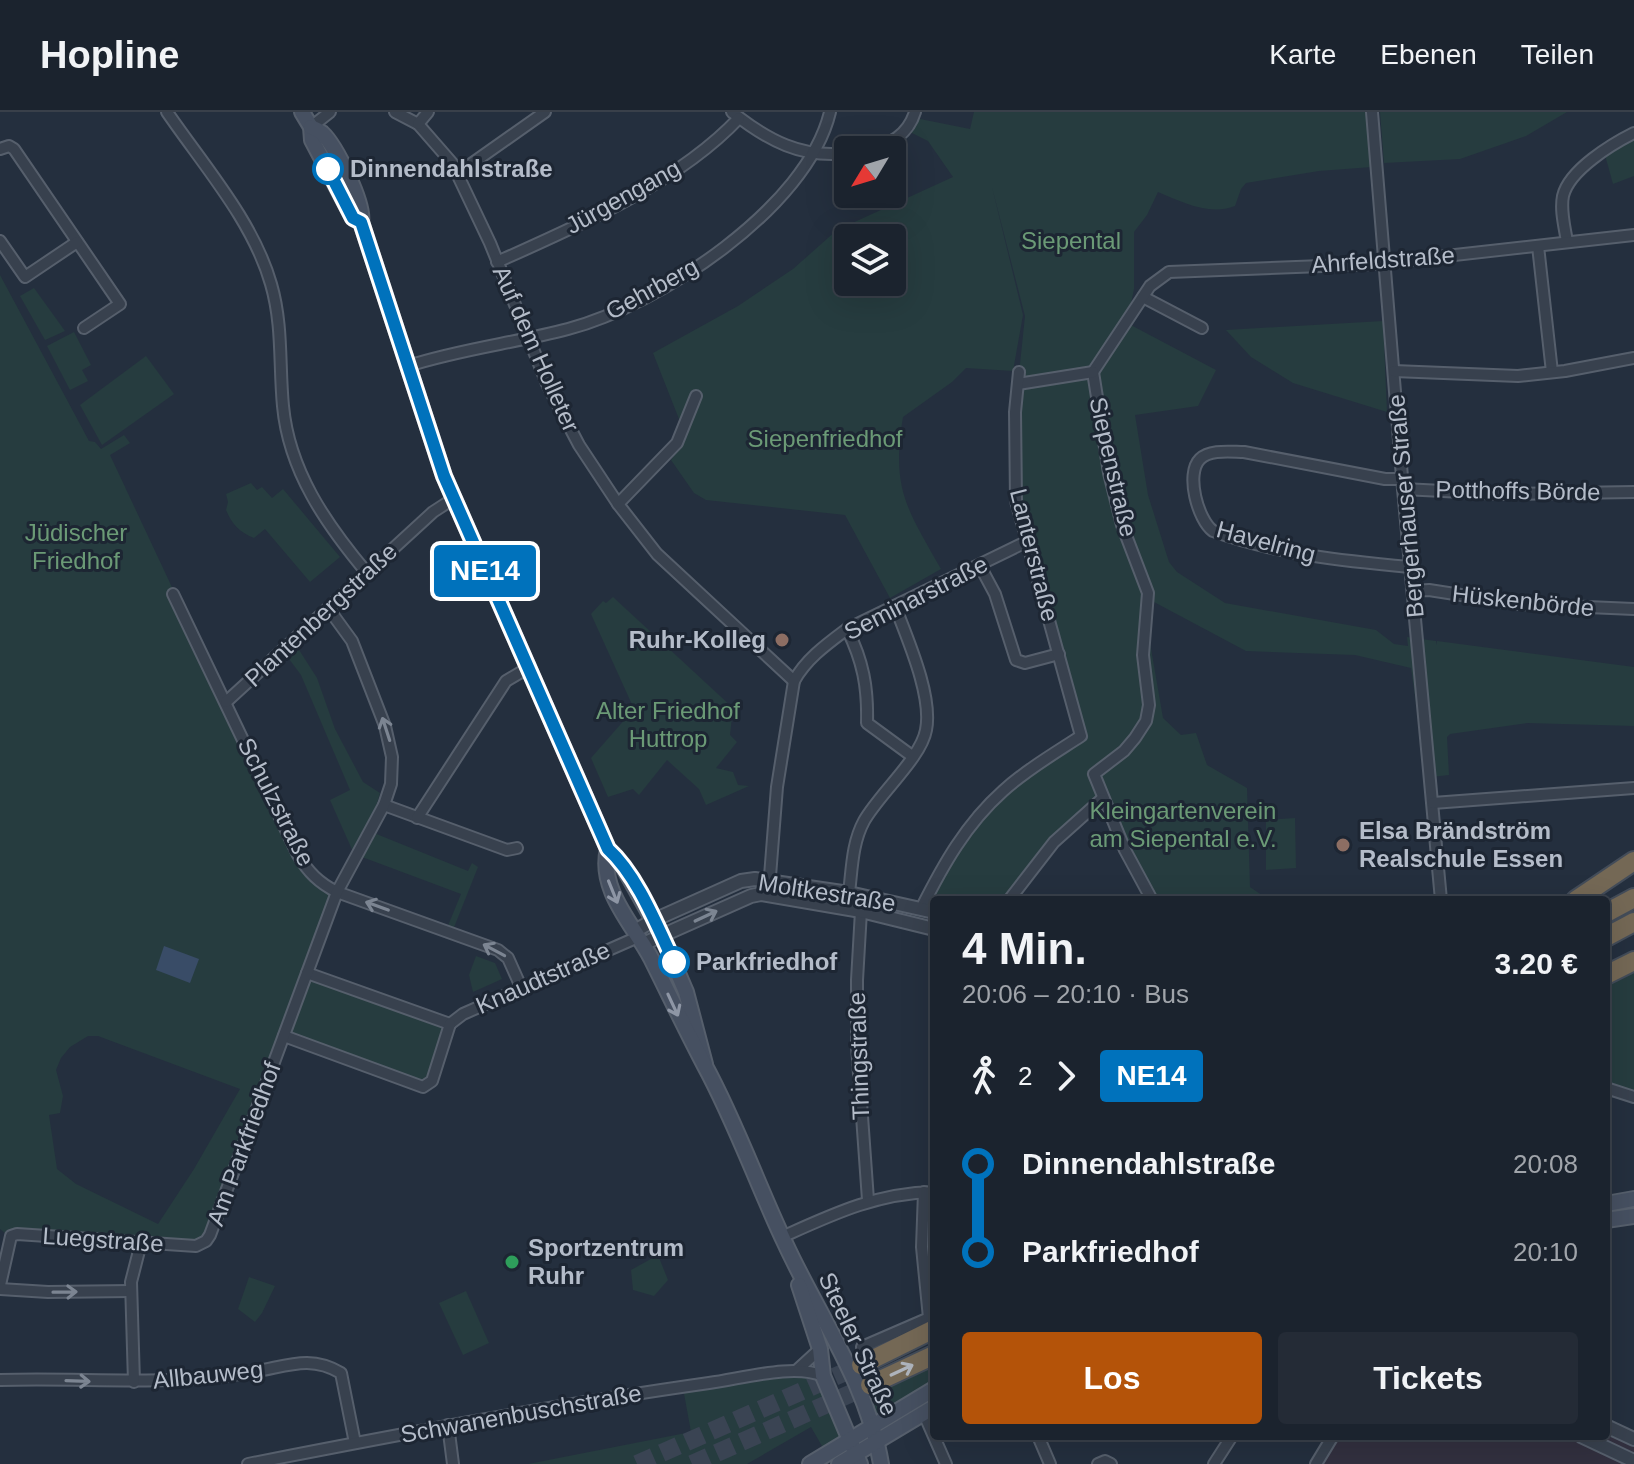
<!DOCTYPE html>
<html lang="de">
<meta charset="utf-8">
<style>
:root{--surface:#1b232e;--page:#242b36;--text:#f1f3f6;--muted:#a0a4aa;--line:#39404a;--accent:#b45309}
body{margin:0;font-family:Arial,sans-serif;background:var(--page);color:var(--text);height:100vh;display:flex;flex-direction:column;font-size:30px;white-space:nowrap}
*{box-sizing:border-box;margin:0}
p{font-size:26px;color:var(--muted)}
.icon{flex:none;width:44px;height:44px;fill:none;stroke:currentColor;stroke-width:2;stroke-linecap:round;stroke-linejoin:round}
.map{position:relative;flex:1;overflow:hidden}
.side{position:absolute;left:930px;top:784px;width:680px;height:544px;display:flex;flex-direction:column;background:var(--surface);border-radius:8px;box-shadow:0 8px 32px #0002,0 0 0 2px var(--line)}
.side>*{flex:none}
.badge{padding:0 16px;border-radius:6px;font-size:28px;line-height:52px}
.needle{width:52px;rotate:232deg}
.controls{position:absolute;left:834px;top:24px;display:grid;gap:16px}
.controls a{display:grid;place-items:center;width:72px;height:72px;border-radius:8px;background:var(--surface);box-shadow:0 8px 32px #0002,0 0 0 2px var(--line);font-size:40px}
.map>.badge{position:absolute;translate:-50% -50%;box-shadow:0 0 0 4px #fff}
.legs{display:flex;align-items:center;gap:12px;height:88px;padding:0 32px;font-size:26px}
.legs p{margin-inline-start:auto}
.headline{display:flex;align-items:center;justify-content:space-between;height:136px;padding:0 32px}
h1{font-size:44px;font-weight:800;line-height:60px}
.cta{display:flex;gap:16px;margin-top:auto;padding:16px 32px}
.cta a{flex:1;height:92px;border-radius:8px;background:var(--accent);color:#fff;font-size:32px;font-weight:800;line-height:92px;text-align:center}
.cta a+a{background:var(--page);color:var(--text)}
ul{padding:0 32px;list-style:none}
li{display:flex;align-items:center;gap:28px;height:88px;font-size:30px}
li i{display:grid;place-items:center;width:12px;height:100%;margin:0 10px;background:currentColor}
li i::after{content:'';width:20px;height:20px;margin:-10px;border:6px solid;border-radius:50%;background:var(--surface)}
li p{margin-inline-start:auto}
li:first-child i{background:linear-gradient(#0000 50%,currentColor 0)}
li:last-child i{background:linear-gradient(currentColor 50%,#0000 0)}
header{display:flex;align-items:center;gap:48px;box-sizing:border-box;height:112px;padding:0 40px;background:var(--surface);border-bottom:2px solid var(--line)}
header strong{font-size:38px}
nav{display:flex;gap:44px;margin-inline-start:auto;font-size:28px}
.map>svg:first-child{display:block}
.medical{fill:#32303f}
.green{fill:#263c3f;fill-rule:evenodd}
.water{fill:#394c67}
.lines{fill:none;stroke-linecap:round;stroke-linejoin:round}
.motorway-tunnel{stroke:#3a4453;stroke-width:18;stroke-dasharray:18 9;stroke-linecap:butt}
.minor-casing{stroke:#565f6c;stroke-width:14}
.tertiary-casing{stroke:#565f6c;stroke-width:16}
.secondary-casing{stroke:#565f6c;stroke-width:18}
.motorway-casing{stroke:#434c59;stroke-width:22}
.minor{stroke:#38414e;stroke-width:10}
.tertiary{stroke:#38414e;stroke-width:12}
.secondary{stroke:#465061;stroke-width:14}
.motorway{stroke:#746855;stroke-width:18}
.oneway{stroke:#7c8592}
.oneway2{stroke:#8e96a5}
.oneway3{stroke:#aeb4bd}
.line-1-casing{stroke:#fff;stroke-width:18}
.line-1{stroke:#0072bc;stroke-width:12}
.stop-1-dot{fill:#fff;stroke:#0072bc;stroke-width:4}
.education-dot{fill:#8d6e63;stroke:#1d2633;stroke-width:3}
.leisure-dot{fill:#2e9e5b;stroke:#1d2633;stroke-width:3}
.labels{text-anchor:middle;stroke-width:6;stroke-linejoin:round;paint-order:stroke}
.stop-label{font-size:24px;font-weight:bold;fill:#b4bcc9;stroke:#1d2633;text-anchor:start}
.street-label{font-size:24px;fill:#b4bcc9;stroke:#1d2633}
.park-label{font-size:24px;fill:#6b9a76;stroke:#1d2633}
.poi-label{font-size:24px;font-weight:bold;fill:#b4bcc9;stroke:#1d2633;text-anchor:start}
</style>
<header>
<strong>Hopline</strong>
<nav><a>Karte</a><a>Ebenen</a><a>Teilen</a></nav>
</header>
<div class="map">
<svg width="1634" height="1352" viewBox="0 0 1634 1352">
<rect width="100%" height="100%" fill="#242f3e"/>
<path class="medical" d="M 1606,1315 L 1634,1328 L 1634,1352 L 1317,1352 L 1333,1324 L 1606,1324 Z"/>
<g class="green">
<path d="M 974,0 L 1368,0 L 1372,55 L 1319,59 L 1246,71 L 1241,77 L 1235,94 C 1209,104 1182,90 1158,80 L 1147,103 L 1134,120 L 1134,177 L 1127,211 L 1216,258 L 1198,294 L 1135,303 L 1148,383 L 1169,450 L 1177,460 L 1225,491 L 1376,518 L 1394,532 L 1408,534 L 1407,525 L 1436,529 L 1436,533 L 1437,529 L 1634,555 L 1634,614 L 1527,611 L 1450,622 L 1447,625 L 1449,663 L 1431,665 L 1426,612 L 1419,612 L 1411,556 L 1355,543 L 1246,539 L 1154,490 L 1149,525 L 1163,606 L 1181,623 L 1196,621 L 1207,653 L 1247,676 L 1250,775 L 1269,788 L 1152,788 L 1102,686 L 1079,705 L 1009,788 L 934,788 L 934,800 L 923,797 C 946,755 970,712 1007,681 C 1028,662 1054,646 1078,630 L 1083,631 L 1017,389 L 1015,300 L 1025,204 L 992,75 L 1023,203 L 1013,259 L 966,256 L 952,270 L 903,305 C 891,377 907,397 941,457 L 890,486 L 845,403 L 706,388 L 694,381 L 671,348 L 682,332 L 683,309 L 679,307 L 653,241 L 738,194 L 793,157 L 837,118 L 953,65 L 928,29 L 908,19 L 915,6 L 970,17 ZM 848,126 L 892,126 L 892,170 L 848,170 Z"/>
<path d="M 1380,0 L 1567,0 L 1526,24 L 1460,47 L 1384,51 Z"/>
<path d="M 1634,27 L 1634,64 L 1613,72 L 1605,43 Z"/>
<path d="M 0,163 L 89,329 L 95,330 L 101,337 L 124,323 L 130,331 L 110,343 L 298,744 L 336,780 L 306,861 L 450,913 L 427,973 L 285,924 L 209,1123 L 200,1131 L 5,1121 L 0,1117 ZM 88,924 L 98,924 L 240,977 L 194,1057 L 158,1112 L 76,1072 L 57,1057 L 49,1003 L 60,1001 L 63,984 L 56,958 L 61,946 L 70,935 Z"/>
<path d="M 34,176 L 65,219 L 45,228 L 20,184 Z"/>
<path d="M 1383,209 L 1387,300 L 1293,271 L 1251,245 L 1226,218 Z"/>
<path d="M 74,220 L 91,253 L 82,258 L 88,269 L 70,278 L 47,234 Z"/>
<path d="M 146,244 L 174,282 L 102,333 L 80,293 Z"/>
<path d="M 251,371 L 257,378 L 262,375 L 272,386 L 283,377 L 340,445 L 310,470 L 265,417 L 254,426 C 239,420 232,412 226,398 L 228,390 L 226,382 Z"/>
<path d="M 613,485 L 733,596 L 730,623 L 737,630 L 716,656 L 733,660 L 738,673 L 749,674 L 706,693 L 699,677 L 667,648 L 639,683 L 633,677 L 608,685 L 591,646 L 634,597 L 591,502 L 603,489 L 606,491 Z"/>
<path d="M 294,530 L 317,566 L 335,617 L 363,670 L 380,681 L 371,712 L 374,721 L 468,759 L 472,751 L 478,755 L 453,818 L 447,816 L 461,782 L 354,742 L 330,688 L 350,678 L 301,563 L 283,539 Z"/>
<path d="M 1295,706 L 1296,756 L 1266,758 L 1266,708 Z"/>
<path d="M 476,844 L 495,851 L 502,867 L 473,880 L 469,863 Z"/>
<path d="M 1634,851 L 1634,979 L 1606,969 L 1606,865 Z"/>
<path d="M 658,1143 L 668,1168 L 654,1184 L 633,1178 L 631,1158 Z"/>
<path d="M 249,1165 L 275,1174 L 262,1201 L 255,1210 L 238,1197 Z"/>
<path d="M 466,1179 L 489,1231 L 463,1243 L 439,1191 Z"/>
<path d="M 934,1252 L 934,1295 L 886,1323 L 880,1307 L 873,1311 L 862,1286 Z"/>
<path d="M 816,1260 L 849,1326 L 826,1341 L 811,1315 L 747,1352 L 528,1352 L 691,1320 L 683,1276 Z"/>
</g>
<path class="water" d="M 164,834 L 199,847 L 190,871 L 156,858 Z"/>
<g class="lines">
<g class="motorway-tunnel">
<path d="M 637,1352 L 861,1253"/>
<path d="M 692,1352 L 870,1273"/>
</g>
<defs>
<g id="minor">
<path d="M 167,0 C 204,54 253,109 271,172 C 283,213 279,253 283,294 C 289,359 326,412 367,461"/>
<path d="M 395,0 L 418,12 L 452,51 L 490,131 L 548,274 L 579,333 L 618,392 L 657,442 L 794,569"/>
<path d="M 732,0 C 767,28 802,47 848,41"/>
<path d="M 1372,0 L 1403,377 L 1441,788"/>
<path d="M 418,12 L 428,0"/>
<path d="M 311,15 L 330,0"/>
<path d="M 0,37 L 9,34 L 14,37 L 120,192 L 84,216"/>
<path d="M 867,38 C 890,33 908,23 915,0"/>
<path d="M 457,62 L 545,0"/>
<path d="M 0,129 L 25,165 L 77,130"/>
<path d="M 1567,130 C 1565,116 1560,99 1563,84 C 1569,58 1612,32 1634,21"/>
<path d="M 1538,134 L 1552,260"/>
<path d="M 497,150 C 578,114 678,71 739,6"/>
<path d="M 1143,185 L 1202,216"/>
<path d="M 408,254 C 460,237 515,231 568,217 C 659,193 807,96 830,0"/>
<path d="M 1394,259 L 1518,264 L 1565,259 L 1634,246"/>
<path d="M 1093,260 L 1150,174 L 1169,160 L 1374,152 L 1634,123"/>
<path d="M 1093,260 L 1109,361 L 1122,413 L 1148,481 L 1143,543 L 1149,593 L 1146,609 L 1135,626 L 1124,639 L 1094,662 L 1125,738 L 1152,788"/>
<path d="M 1018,272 L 1093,260"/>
<path d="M 1402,367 L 1385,367 L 1244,340 C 1231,340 1210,337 1200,347 C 1185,362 1198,408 1213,419 C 1276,442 1343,449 1410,455"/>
<path d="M 1403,377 L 1502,382 L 1634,380"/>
<path d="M 618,392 L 677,331 L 696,284"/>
<path d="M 980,454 L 995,482 L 1016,548 L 1025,551 L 1059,542"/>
<path d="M 1413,479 L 1429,478 L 1519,492 L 1634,497"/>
<path d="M 173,482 L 298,743 C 308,760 319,771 337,780 L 498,838 L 508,846 L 521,875"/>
<path d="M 847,517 C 863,549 868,575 867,611 L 912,644"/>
<path d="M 226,590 L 433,400 L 453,387"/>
<path d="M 1433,691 L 1634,676"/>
<path d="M 384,693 L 507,738 L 517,736"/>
<path d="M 417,706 L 506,569 L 528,556"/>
<path d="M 769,777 L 777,675 L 794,569 C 806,547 827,532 847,517 L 1028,429"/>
<path d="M 849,781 C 852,757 852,731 864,709 C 879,682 921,646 926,618 C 933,584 907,526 895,494"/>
<path d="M 1009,788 L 1054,730 L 1102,687"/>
<path d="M 921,797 C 943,753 966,712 1003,679 C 1026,658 1055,641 1081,624 L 1016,389 L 1015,300 L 1019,260"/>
<path d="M 861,799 L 857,868 L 857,934 L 868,1088"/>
<path d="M 307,861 L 450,912"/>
<path d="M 450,912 L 463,902 L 638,825"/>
<path d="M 284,924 L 423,975 L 432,969 L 450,912"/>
<path d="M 1606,976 L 1634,985"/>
<path d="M 782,1125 C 833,1102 877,1081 934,1080"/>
<path d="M 0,1173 L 11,1124 L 17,1122 L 196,1134 L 206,1129 L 210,1123 L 337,780 L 384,693 L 391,672 L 392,645 L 385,614 L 352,529 L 328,496"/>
<path d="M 0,1177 L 48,1180 L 131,1179"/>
<path d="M 862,1235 L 929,1206 L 922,1135 L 924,1080"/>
<path d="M 796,1259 L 820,1237"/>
<path d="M 0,1268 C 84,1265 168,1275 252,1260 C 286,1255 309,1242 341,1261 L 355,1331"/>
<path d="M 134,1270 L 131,1170 L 141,1131"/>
<path d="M 924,1302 L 946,1352"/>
<path d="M 448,1313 L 453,1352"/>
<path d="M 1038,1324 L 1050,1352"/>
<path d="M 248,1352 C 401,1322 554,1293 709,1271 C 741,1267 794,1251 823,1264"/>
<path d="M 1098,1352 L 1105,1349 L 1111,1352"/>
<path d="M 1214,1352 L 1232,1324"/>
<path d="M 1316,1352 L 1333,1324"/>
</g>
<g id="tertiary">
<path d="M 635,819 L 654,808 L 741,769 L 755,767 L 849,781 L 934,800"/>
<path d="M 643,832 L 751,784 L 761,782 L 861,799 L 934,817"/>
<path d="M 1606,1314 L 1634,1327"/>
<path d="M 1581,1324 L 1634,1349"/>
</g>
<g id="secondary">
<path d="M 302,0 L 311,15 L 312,28 L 353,106 L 361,110"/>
<path d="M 311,15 C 316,17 318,18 322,21 C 336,34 365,93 361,110 L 444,364 L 608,737 L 624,756 L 662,824 L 686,880 L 705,952"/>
<path d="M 608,737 C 598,778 633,812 651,846 C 669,882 686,918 705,954 C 736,1011 757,1072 785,1131 C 818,1203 868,1272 881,1352"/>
<path d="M 1606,1092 L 1634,1087"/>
<path d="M 1606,1108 L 1634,1104"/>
<path d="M 799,1173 L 820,1237 L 823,1264 L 860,1352"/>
<path d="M 810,1352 L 934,1277"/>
<path d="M 839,1352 L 934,1295"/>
</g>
<g id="motorway">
<path d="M 1576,788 L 1634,749"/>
<path d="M 1606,801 L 1634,786"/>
<path d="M 1606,825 L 1634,810"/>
<path d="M 1606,863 L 1634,849"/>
<path d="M 861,1253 L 934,1217"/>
<path d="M 870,1273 L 934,1243"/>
</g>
</defs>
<use href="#minor" class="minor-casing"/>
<use href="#tertiary" class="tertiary-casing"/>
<use href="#secondary" class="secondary-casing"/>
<use href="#motorway" class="motorway-casing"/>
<use href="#minor" class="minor"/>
<use href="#tertiary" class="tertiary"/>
<use href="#secondary" class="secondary"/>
<use href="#motorway" class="motorway"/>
</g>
<defs><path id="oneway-shaft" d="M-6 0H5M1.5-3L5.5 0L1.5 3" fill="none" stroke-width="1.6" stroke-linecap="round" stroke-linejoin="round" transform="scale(2)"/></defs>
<g class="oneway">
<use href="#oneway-shaft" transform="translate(386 617) rotate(-108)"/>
<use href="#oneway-shaft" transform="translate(377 794) rotate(-160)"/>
<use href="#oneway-shaft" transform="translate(706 804) rotate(-25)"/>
<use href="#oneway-shaft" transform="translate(494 838) rotate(-152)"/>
<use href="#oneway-shaft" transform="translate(65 1180) rotate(-1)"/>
<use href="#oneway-shaft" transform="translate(78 1269) rotate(2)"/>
</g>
<g class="oneway2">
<use href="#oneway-shaft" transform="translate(613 780) rotate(68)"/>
<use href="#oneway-shaft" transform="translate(673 893) rotate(65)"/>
</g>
<use class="oneway3" href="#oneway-shaft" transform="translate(902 1258) rotate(-25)"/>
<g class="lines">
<defs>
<path id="line-1" d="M 328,57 L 353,106 L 361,110 L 444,364 L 608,737 C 637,763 657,814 674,850"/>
</defs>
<use href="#line-1" class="line-1-casing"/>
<use href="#line-1" class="line-1"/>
</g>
<g class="stop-1-dot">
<circle cx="328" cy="57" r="14"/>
<circle cx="674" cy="850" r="14"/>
</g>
<g class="education-dot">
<circle cx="782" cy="528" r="8"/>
<circle cx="1343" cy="733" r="8"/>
</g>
<circle class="leisure-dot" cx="512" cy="1150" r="8"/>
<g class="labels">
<g class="stop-label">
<text x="350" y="65">Dinnendahlstraße</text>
<text x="696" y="858">Parkfriedhof</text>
</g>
<g class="street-label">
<text transform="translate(623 85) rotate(-29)" y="8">Jürgengang</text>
<text transform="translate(1383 148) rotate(-4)" y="8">Ahrfeldstraße</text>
<text transform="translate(652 177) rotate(-29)" y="8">Gehrberg</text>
<text transform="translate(536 237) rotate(66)" y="8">Auf dem Holleter</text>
<text transform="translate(1113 355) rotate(77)" y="8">Siepenstraße</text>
<text transform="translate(1518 379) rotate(1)" y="8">Potthoffs Börde</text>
<text transform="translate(1406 394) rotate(-95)" y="8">Bergerhauser Straße</text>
<text transform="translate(1266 430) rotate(15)" y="8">Havelring</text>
<text transform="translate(1034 443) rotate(76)" y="8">Lanterstraße</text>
<text transform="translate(916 486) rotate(-27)" y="8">Seminarstraße</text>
<text transform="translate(1523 489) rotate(6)" y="8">Hüskenbörde</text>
<text transform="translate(321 503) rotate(-43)" y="8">Plantenbergstraße</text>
<text transform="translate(276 690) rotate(63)" y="8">Schulzstraße</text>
<text transform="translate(827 781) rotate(9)" y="8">Moltkestraße</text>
<text transform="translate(543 866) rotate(-24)" y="8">Knaudtstraße</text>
<text transform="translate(859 944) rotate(-92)" y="8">Thingstraße</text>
<text transform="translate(244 1032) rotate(-70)" y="8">Am Parkfriedhof</text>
<text transform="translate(103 1128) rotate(4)" y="8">Luegstraße</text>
<text transform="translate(858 1232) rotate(65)" y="8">Steeler Straße</text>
<text transform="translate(208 1263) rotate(-6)" y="8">Allbauweg</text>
<text transform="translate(521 1302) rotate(-10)" y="8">Schwanenbuschstraße</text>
</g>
<g class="park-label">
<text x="1071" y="137">Siepental</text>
<text x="825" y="335">Siepenfriedhof</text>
<text x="76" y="429">Jüdischer<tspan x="76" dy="28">Friedhof</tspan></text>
<text x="668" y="607">Alter Friedhof<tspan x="668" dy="28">Huttrop</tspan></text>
<text x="1183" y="707">Kleingartenverein<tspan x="1183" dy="28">am Siepental e.V.</tspan></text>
</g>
<g class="poi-label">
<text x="766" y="536" text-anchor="end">Ruhr-Kolleg</text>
<text x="1359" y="727">Elsa Brändström<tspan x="1359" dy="28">Realschule Essen</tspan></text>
<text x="528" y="1144">Sportzentrum<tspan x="528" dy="28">Ruhr</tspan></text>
</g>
</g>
</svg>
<div class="controls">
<a><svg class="needle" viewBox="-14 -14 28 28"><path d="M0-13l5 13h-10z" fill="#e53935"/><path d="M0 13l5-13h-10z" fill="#a0a4aa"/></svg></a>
<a><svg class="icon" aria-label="layers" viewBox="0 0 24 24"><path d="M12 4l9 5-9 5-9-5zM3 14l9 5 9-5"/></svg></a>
</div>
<b class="badge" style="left:485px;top:459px;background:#0072bc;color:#fff">NE14</b>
<section class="side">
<div class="headline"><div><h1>4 Min.</h1><p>20:06 – 20:10 · Bus</p></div><b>3.20 €</b></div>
<div class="legs"><svg class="icon" aria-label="walk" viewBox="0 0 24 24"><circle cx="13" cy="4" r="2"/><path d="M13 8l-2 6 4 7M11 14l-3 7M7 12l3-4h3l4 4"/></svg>2<svg class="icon" aria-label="forward" viewBox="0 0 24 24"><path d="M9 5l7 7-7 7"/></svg><b class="badge" style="background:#0072bc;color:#fff">NE14</b></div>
<ul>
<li><i style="color:#0072bc"></i><b>Dinnendahlstraße</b><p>20:08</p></li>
<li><i style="color:#0072bc"></i><b>Parkfriedhof</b><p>20:10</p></li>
</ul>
<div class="cta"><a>Los</a><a>Tickets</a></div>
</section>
</div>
